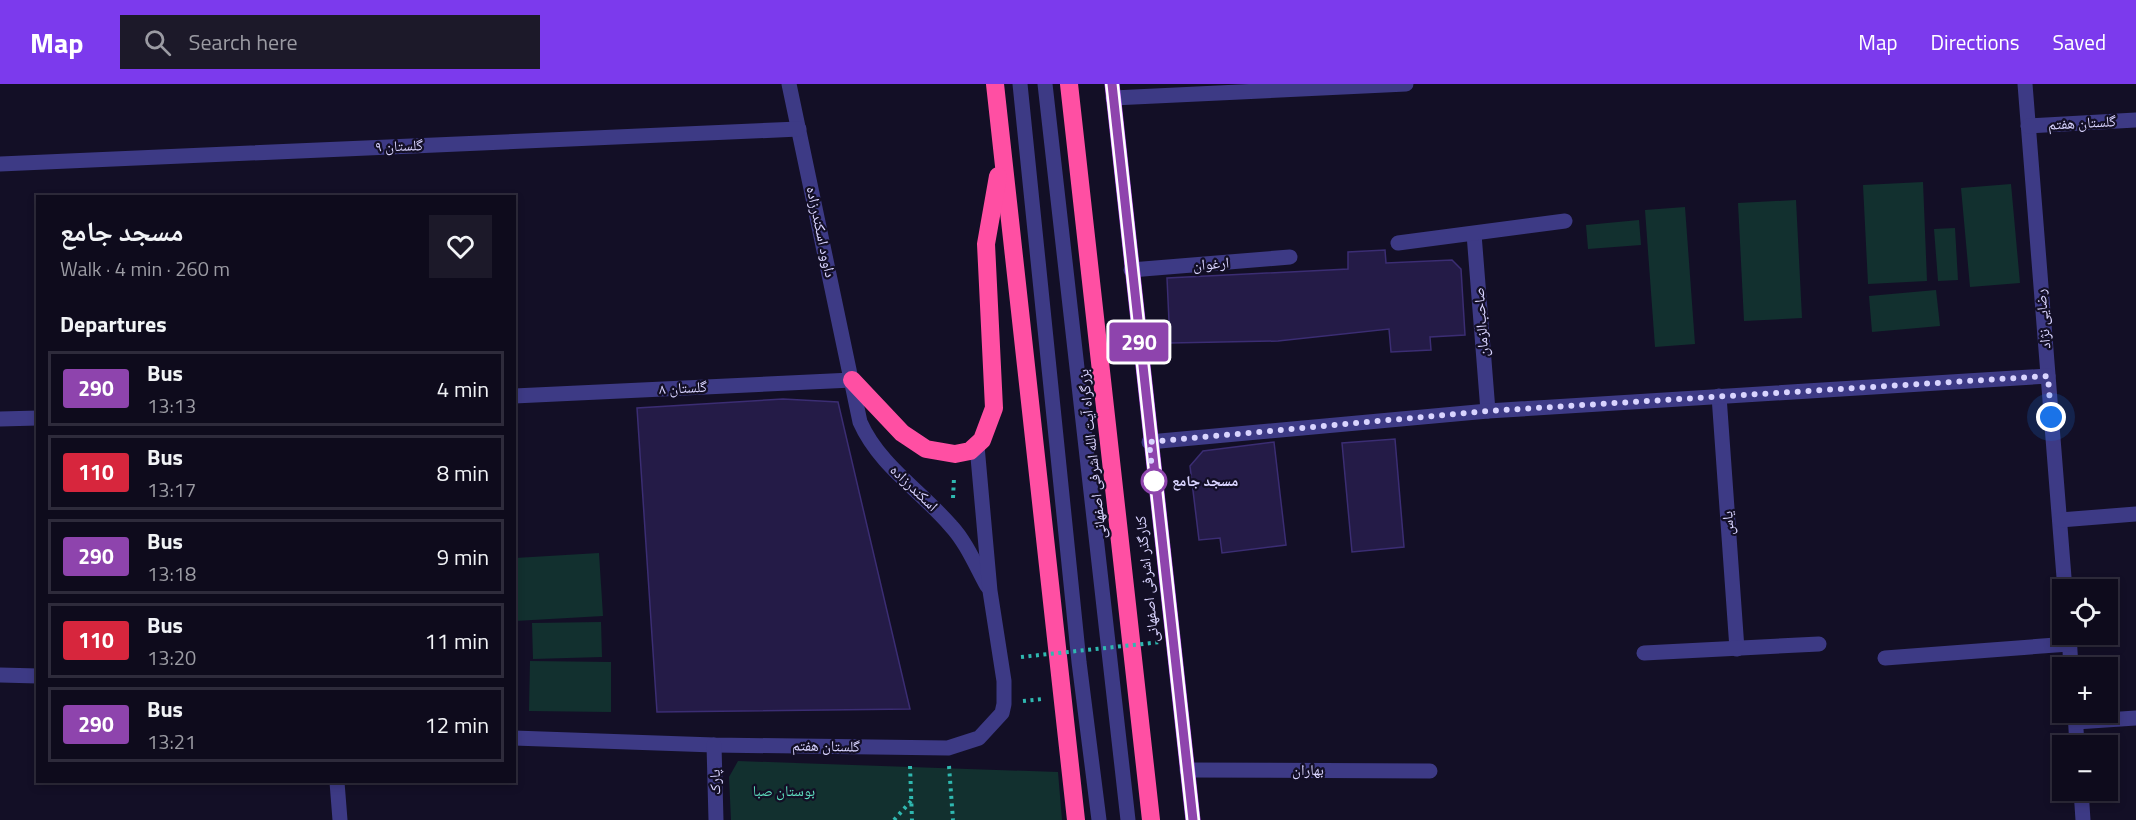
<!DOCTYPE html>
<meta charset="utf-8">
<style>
:root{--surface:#0e0b1c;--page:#1c1929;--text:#f1f3f6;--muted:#9b9ba3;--line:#2e2b3b;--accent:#7c3aed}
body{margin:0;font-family:"Titillium Web","Noto Naskh Arabic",sans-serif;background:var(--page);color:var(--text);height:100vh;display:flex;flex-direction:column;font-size:22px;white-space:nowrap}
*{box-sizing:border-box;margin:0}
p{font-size:20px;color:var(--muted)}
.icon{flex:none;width:33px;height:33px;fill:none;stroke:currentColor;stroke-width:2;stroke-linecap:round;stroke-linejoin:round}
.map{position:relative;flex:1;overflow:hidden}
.details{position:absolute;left:36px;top:111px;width:480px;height:588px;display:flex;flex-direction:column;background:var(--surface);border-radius:0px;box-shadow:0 3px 9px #0003,0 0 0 2px var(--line)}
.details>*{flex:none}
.badge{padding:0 12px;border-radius:4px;font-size:21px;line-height:39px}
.fabs{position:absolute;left:2052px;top:495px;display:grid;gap:12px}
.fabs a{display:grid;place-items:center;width:66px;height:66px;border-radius:0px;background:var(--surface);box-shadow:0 3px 9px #0003,0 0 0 2px var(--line);font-size:30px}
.you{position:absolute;width:30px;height:30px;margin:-15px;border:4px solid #fff;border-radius:50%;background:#1a73e8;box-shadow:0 0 0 9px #1a73e833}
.map>.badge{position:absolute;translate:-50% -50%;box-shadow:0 0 0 3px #fff}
h2{padding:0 24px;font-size:22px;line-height:54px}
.round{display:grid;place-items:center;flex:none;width:63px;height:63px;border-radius:0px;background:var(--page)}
.summary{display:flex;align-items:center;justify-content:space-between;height:102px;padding:0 24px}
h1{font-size:28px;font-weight:800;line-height:45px}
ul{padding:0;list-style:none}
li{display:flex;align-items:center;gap:18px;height:75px;margin:0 12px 9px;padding:0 12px;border:3px solid var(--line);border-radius:0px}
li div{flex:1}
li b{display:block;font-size:22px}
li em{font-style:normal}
li .badge{min-width:66px;font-weight:700;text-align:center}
header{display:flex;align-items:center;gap:36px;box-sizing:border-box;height:84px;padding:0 30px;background:var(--accent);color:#fff}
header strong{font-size:28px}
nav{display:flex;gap:33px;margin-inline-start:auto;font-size:21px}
.search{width:420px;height:54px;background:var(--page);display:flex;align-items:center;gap:15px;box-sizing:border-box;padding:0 21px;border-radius:0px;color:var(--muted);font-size:22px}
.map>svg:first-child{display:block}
.green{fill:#12302f}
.building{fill:#241b47;stroke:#3b2d73;stroke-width:1.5}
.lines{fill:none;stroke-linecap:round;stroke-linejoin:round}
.path{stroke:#2fb8b0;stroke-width:4;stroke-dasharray:3 4.5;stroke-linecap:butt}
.minor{stroke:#3d3a85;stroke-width:15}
.major{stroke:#c25bff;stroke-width:15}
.highway{stroke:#ff4fa3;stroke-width:18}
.path-bridge{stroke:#2fb8b0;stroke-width:4;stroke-dasharray:3 4.5;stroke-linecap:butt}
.line-casing{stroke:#fff;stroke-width:14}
.line{stroke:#8e44ad;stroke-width:9}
.walk{stroke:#d9d4ff;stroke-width:6;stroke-dasharray:0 10.8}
.stop-dot{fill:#fff;stroke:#8e44ad;stroke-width:3}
.labels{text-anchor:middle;stroke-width:4.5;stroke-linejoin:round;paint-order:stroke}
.street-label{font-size:15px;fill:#d9d4ff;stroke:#130f26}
.stop-label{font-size:15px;font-weight:bold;fill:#d9d4ff;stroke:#130f26;text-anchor:start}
.park-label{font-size:15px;fill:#5fe0c0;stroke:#130f26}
</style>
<header>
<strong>Map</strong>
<div class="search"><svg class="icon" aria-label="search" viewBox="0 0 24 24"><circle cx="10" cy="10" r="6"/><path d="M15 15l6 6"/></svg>Search here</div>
<nav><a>Map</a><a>Directions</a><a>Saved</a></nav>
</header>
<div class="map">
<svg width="2136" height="736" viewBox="0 0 2136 736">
<rect width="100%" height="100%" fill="#130f26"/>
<g class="green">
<path d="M 1923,98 L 1927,197 L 1868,200 L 1863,101 Z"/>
<path d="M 2011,100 L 2020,199 L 1970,203 L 1961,104 Z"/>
<path d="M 1796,116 L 1802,234 L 1744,237 L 1738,119 Z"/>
<path d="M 1685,123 L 1695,260 L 1655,263 L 1645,126 Z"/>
<path d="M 1639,136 L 1641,161 L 1588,165 L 1586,141 Z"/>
<path d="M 1955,144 L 1958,196 L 1938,197 L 1934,145 Z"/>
<path d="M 1936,206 L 1940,242 L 1872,248 L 1869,212 Z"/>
<path d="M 599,469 L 603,532 L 515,537 L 515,474 Z"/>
<path d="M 601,538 L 602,573 L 533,575 L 532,539 Z"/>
<path d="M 530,577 L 611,578 L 611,628 L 529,627 Z"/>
<path d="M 738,677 L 1058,688 L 1062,736 L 731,736 L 729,693 Z"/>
</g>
<g class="building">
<path d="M 1385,166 L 1386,179 L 1452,176 L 1461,185 L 1465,251 L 1430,253 L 1431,266 L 1391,268 L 1389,245 L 1278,257 L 1170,259 L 1167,194 L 1348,185 L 1348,168 Z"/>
<path d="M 783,315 L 838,318 L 910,625 L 657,628 L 637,324 Z"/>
<path d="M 1395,355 L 1404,463 L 1352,468 L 1342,359 Z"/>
<path d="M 1274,358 L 1286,461 L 1222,469 L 1220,454 L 1199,456 L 1190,382 L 1203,367 Z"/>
</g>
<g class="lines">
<g class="path">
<path d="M 953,414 L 954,394"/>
<path d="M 1023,617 L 1042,615"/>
<path d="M 910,682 L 912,736"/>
<path d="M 949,682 L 953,736"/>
<path d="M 894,736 L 911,717"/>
</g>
<g class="minor">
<path d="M 789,0 L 860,338 C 879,381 921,407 951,442 C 966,458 976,482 987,502"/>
<path d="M 1020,0 L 1079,578 L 1099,736"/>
<path d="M 1045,0 L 1128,736"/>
<path d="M 2025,0 L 2065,506"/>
<path d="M 1113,14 L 1406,0"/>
<path d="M 2028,42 L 2136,36"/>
<path d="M 0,80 L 799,45"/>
<path d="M 1474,150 L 1488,327"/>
<path d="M 1398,159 L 1565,137"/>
<path d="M 1131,186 L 1290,173"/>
<path d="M 514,312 L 852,296"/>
<path d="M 1719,312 L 1737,565"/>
<path d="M 0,335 L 38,334"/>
<path d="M 1149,358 L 1488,327 L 2048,292"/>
<path d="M 2060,436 L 2136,430"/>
<path d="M 2069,550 L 2071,584"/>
<path d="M 1644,569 L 1819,560"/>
<path d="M 1885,574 L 2069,560"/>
<path d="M 0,591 L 38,592"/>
<path d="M 2075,628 L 2077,662"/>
<path d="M 2076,638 L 2136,634"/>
<path d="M 514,654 L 714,661 L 948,664 L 979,654 L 1002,629 L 1004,620 L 1004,597 L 990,507 L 977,362"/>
<path d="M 714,661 L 716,736"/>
<path d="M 1187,686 L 1430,687"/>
<path d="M 337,698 L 340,736"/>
<path d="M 2081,706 L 2083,736"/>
</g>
<path class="major" d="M 1112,0 L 1193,736"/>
<g class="highway">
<path d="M 995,0 L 1076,736"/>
<path d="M 1069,0 L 1151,736"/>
<path d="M 852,296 L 902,349 L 926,365 L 955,370 L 970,367 L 982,356 L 994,324 L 986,160 L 998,92"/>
</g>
<path class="path-bridge" d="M 1021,573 L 1161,558"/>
</g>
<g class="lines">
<defs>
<path id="line" d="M 1112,0 L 1193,736"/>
</defs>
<use href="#line" class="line-casing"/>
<use href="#line" class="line"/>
<path class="walk" d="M 1154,397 L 1154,403 L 1149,358 L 1488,327 L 2048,292 L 2051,333"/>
</g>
<circle class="stop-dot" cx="1154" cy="397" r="12"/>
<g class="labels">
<g class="street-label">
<text transform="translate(2082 39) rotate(-3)" y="5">گلستان هفتم</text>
<text transform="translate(399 62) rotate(-2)" y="5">گلستان ۹</text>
<text transform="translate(821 148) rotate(78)" y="5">داوود اسکندرزاده</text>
<text transform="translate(1211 180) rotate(-5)" y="5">ارغوان</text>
<text transform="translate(2043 235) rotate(-95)" y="5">رضایی نژاد</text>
<text transform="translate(1481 238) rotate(-94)" y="5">صاحب‌الزمان</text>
<text transform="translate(683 304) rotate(-3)" y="5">گلستان ٨</text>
<text transform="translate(1092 370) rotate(-96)" y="5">بزرگراه آیت الله اشرفی اصفهانی</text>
<text transform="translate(914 404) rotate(44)" y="5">اسکندرزاده</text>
<text transform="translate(1728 439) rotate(-94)" y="5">یاس</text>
<text transform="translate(1147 495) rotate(-96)" y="5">کنارگذر اشرفی اصفهانی</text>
<text transform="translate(826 662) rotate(1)" y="5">گلستان هفتم</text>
<text x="1308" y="691">بهاران</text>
<text transform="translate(715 698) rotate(-91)" y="5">پارک</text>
</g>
<g class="stop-label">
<text x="1172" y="402">مسجد جامع</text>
</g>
<g class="park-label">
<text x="784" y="712">بوستان صبا</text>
</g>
</g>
</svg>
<div class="fabs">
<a><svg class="icon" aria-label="locate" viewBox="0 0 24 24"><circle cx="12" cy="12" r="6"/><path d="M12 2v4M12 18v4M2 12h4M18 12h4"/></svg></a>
<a>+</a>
<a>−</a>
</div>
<div class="you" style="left:2051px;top:333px"></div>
<b class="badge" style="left:1139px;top:258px;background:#8e44ad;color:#fff">290</b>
<section class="details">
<div class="summary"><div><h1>مسجد جامع</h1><p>Walk · 4 min · 260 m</p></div><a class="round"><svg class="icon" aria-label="heart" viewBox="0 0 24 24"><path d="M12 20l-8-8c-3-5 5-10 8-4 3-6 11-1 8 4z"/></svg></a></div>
<h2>Departures</h2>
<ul>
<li><span class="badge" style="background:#8e44ad;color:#fff">290</span><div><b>Bus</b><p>13:13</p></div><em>4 min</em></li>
<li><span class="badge" style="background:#d7263d;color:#fff">110</span><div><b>Bus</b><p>13:17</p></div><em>8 min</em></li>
<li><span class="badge" style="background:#8e44ad;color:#fff">290</span><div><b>Bus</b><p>13:18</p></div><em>9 min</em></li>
<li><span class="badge" style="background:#d7263d;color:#fff">110</span><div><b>Bus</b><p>13:20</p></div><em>11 min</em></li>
<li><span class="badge" style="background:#8e44ad;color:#fff">290</span><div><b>Bus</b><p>13:21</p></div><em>12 min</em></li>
</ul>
</section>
</div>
